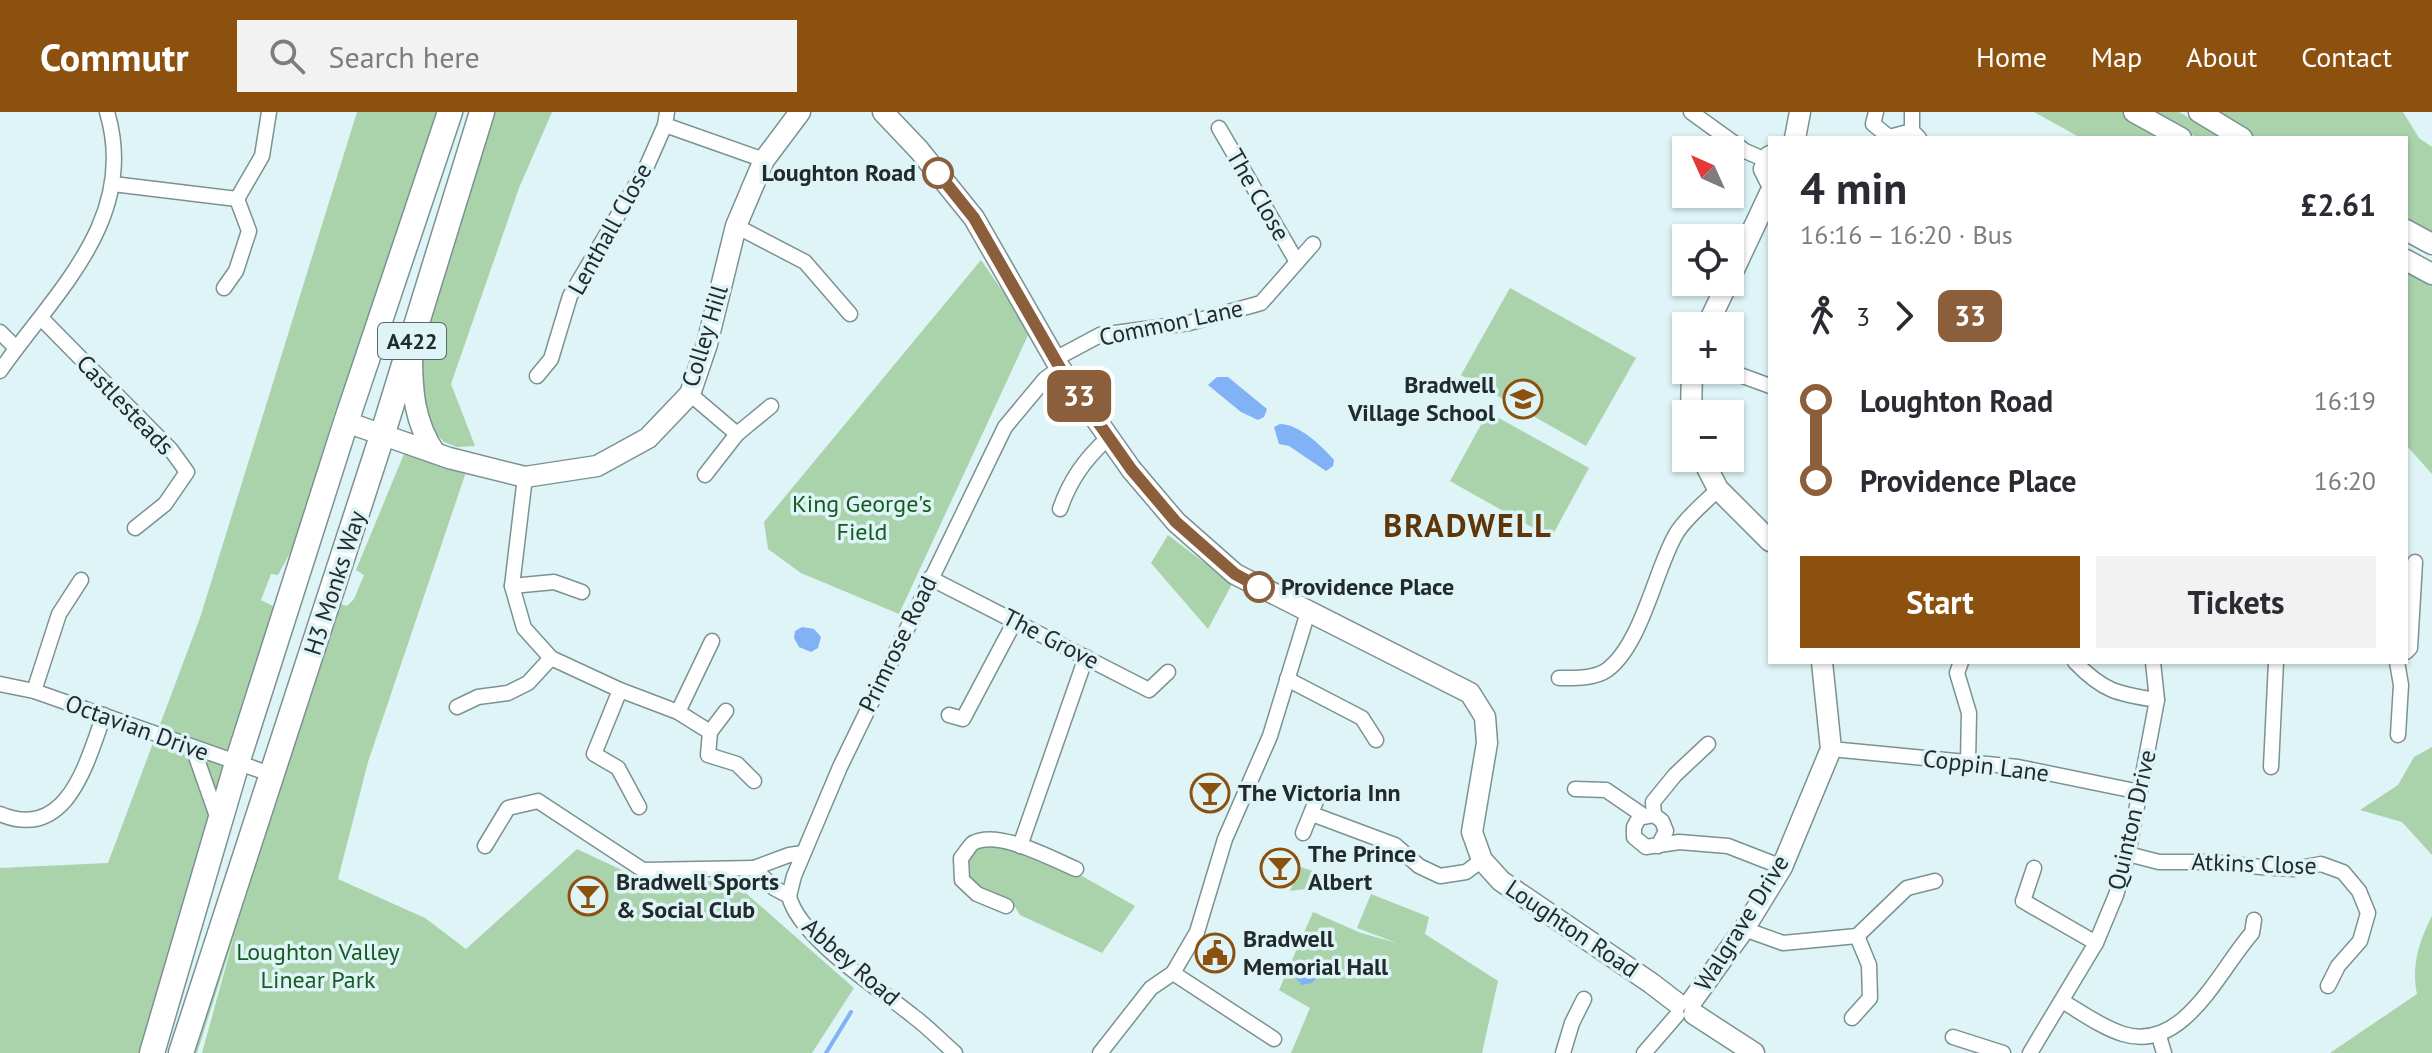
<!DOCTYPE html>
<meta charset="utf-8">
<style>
:root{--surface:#fff;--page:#f2f2f3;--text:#2b2b33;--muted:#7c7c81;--accent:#8d510f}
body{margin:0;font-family:"PT Sans",sans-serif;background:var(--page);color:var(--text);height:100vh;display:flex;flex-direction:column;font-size:30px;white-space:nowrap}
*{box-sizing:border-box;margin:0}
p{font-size:26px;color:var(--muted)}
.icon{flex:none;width:44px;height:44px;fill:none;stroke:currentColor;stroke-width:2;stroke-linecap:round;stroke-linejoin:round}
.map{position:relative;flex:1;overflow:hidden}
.details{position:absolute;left:1768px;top:24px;width:640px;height:528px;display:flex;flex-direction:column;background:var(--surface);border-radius:0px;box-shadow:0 2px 6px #0004}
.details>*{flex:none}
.badge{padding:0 16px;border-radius:12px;font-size:28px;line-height:52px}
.needle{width:52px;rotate:315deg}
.tools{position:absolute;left:1672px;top:24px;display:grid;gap:16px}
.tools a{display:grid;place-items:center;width:72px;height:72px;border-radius:0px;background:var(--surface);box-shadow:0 2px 6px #0004;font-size:40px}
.map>.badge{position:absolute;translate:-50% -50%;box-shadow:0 0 0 4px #fff}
.legs{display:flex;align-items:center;gap:12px;height:88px;padding:0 32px;font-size:26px}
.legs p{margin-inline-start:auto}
.headline{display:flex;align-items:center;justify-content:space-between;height:136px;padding:0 32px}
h1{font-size:44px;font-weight:700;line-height:60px}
.primary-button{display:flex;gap:16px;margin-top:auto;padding:16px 32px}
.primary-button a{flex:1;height:92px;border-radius:0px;background:var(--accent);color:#fff;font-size:32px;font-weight:700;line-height:92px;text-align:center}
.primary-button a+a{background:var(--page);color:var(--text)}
ul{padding:0 32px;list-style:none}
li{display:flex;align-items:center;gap:28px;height:80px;font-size:30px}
li i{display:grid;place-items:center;width:12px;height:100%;margin:0 10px;background:currentColor}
li i::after{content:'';width:20px;height:20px;margin:-10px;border:6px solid;border-radius:50%;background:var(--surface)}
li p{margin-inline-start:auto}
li:first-child i{background:linear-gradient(#0000 50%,currentColor 0)}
li:last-child i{background:linear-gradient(currentColor 50%,#0000 0)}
header{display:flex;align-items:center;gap:48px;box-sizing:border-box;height:112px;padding:0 40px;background:var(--accent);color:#fff}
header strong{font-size:38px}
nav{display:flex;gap:44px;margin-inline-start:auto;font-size:28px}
.search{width:560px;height:72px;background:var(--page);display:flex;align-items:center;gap:20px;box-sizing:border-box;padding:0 28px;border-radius:0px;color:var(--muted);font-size:30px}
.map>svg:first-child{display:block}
.green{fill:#aad3ab}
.water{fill:#82b2f6}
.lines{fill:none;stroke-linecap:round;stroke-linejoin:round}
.stream{stroke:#82b2f6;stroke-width:4}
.street-casing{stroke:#7c9192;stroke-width:17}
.secondary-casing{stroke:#7c9192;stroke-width:23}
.primary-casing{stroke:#7c9192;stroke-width:27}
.street{stroke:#fff;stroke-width:14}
.secondary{stroke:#fff;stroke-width:20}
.primary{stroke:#fff;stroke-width:24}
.line-1-casing{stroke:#fff;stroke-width:18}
.line-1{stroke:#8b5e3c;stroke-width:12}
.stop-1-dot{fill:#fff;stroke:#8b5e3c;stroke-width:4}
.labels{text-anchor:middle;stroke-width:7;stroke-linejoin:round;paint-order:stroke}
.shield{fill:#def4f6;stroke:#5a6768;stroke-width:2}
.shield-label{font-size:22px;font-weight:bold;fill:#222a2b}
.stop-label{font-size:24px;font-weight:bold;fill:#222a2b;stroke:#def4f6;text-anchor:end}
.street-label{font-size:24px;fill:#222a2b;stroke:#def4f6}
.poi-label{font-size:24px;font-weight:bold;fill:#222a2b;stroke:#def4f6;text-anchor:start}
.park-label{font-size:24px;fill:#165b20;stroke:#def4f6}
.district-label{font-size:32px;font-weight:bold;letter-spacing:2px;fill:#5f360a;stroke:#def4f6}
</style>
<header>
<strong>Commutr</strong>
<div class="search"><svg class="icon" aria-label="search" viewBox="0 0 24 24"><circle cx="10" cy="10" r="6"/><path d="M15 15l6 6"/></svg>Search here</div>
<nav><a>Home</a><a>Map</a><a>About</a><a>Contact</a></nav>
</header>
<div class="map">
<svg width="2432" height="941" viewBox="0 0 2432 941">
<rect width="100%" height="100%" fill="#def4f6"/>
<g class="green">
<path d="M 357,0 L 450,0 L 334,303 L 295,432 L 278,463 L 271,462 L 261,488 L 285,500 L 152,941 L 0,941 L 0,756 L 108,751 L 200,506 Z"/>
<path d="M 481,0 L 552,0 L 519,76 L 451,272 L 475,334 L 457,335 L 444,330 L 426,311 L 419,246 Z"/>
<path d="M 2034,0 L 2134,0 L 2181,26 L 2081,26 Z"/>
<path d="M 2152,0 L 2179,0 L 2224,26 L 2198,26 Z"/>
<path d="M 2209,0 L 2403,0 L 2419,26 L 2432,35 L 2432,129 L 2406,108 L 2406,26 L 2256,26 Z"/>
<path d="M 981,148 L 1030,219 L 899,502 L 801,461 L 768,437 L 764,410 Z"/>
<path d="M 2406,148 L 2432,162 L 2432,362 L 2406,333 Z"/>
<path d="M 1510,176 L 1636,246 L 1586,334 L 1461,263 Z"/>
<path d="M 1488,300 L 1589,356 L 1551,426 L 1450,369 Z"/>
<path d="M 404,342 L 467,357 L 368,650 L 338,767 L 425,806 L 466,837 L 577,737 L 645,769 L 732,769 L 854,876 L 812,941 L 202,941 L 235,821 L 197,941 L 188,941 L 340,492 L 347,494 L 354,487 L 364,463 L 356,458 Z"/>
<path d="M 1168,423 L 1232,472 L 1208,517 L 1151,451 Z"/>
<path d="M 2432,635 L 2432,743 L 2402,710 L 2360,698 L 2398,673 L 2414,645 Z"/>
<path d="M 995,730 L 1075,760 L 1135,794 L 1102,841 L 1020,803 L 1015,795 L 982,781 L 966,766 L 965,748 L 975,735 Z"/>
<path d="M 1300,755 L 1329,764 L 1321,775 L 1290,779 Z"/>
<path d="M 1371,782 L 1429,805 L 1425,822 L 1498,869 L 1482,941 L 1291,941 L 1310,896 L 1279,878 L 1313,800 L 1361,821 L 1397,831 L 1357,816 Z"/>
<path d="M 2432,804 L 2432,941 L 2330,941 L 2417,882 C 2411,854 2419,829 2432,804 Z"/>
</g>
<g class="water">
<path d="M 1217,265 L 1228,265 L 1267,297 L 1264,305 L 1258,308 L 1241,300 L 1208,273 Z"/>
<path d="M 1280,312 C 1299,312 1322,334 1334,348 L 1333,354 L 1326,359 L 1289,334 L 1279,332 L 1274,315 Z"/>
<path d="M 802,515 L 814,517 L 821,525 L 818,536 L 811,540 L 799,535 L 794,526 L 795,519 Z"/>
<path d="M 1322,846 C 1324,856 1319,864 1312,871 L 1302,873 L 1293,863 Z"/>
</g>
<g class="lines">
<path class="stream" d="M 826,941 L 851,900"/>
<defs>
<g id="street">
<path d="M 1691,0 L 1745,39 L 1766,48"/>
<path d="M 1876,0 L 1873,12 L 1889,25 L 1912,19"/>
<path d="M 1912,0 L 1912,19 L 1919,26"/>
<path d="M 665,13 L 764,48"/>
<path d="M 1219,16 L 1297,150"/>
<path d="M 113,72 L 237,87"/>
<path d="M 237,87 L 262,44 L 269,0"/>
<path d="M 736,114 L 805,150 L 850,202"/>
<path d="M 224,176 L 236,159 L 249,119 L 237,87"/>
<path d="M 42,207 L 171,338 L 187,360 L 165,392 L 135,416"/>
<path d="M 0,220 L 16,236"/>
<path d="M 1055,247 L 1100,223 L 1189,211 L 1261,191 L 1313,132"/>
<path d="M 0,259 C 55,180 139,107 107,0"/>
<path d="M 1691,261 L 1740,263 L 1770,274"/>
<path d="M 537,264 L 551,247 L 570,184 L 646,56 L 665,13 L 667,0"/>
<path d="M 690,282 L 737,322"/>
<path d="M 705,363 L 737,322 L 771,294"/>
<path d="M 525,365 L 512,474 L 524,516 L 551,546 L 620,578 L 678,600"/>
<path d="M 1060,397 C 1070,368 1085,347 1108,326"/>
<path d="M 930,466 L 1149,578 L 1168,560"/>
<path d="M 512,474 L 554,470 L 582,480"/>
<path d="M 712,529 L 678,600 L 710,620 L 708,643 L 737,652 L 754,669"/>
<path d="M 2406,540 L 2410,536 L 2415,450"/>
<path d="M 1961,550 L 1957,561 L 1969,601 L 1968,649"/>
<path d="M 2075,550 C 2103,579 2117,582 2157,588"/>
<path d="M 2397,550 L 2401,573 L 2398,623"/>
<path d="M 1559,566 C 1574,566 1594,567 1607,558 C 1642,532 1655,458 1676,422 C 1686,405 1705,391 1718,377"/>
<path d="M 1287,567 L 1362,606 L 1376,628"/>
<path d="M 0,572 L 34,579 L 273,663"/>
<path d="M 620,578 L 594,642 L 618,656 L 639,695"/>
<path d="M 34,579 L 59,502 L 81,468"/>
<path d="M 457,595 L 478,585 L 508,581 L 528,571 L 551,546"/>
<path d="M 949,603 L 963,607 L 1015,509"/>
<path d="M 710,620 L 726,599"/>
<path d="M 193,636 L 219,710"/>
<path d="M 1831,637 L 2018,655 L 2140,680"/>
<path d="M 2271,655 L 2276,550"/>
<path d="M 1575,677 L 1606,678 L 1644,704"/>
<path d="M 0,702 C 68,730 87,649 104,603"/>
<path d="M 1312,702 L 1395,733 L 1419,754 L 1440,764 L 1466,760 L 1482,748"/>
<path d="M 1654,703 L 1653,690 L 1675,663 L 1708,632"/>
<path d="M 1303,721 L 1318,684"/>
<path d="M 485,734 L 508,696 L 538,689 L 643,758 L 754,756 L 774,776 L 789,784 C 799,826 880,877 913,904 C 928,915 941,929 955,941"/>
<path d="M 1020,734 L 1086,545"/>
<path d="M 1658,734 L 1666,719 L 1662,709 L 1654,703 L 1639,706 L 1634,715 L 1634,725 L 1646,735 L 1679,730 L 1728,734 L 1782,755"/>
<path d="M 2128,742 L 2159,750 L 2210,750 L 2261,755 L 2294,757 L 2321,752 L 2343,760 L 2359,779 L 2368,801 L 2360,829 L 2338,854 L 2328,874"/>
<path d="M 754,756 L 789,743 L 803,741"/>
<path d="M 2034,756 L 2023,789 L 2096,831"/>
<path d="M 789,784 L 794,764 L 840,655 L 1005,315 L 1045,267 L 1060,256"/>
<path d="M 1006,794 L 977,782 L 962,768 L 961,746 C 965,742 969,734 973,731 C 998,717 1052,747 1076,757"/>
<path d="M 1744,817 L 1783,831 L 1857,824 L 1907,776 L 1935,769"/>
<path d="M 1173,861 L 1274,927"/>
<path d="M 2062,889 C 2081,900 2101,915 2123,922 C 2184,941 2219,858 2252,821 L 2254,808"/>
<path d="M 1852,906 L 1870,886 L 1869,853 L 1857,824"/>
<path d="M 2159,924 L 2164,941"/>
<path d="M 1953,925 L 2003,941"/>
<path d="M 1100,941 L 1151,876 L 1173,861 L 1197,820 L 1225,727 L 1270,624 L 1308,500"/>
<path d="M 1563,941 L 1572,911 L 1584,887"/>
<path d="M 1644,941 L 1677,903"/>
<path d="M 2030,941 L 2096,831 L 2116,783 L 2128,742 L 2157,588 L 2153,550"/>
</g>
<g id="secondary">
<path d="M 883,0 L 919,38 L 974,106 L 1060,256 L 1131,357 L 1176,410 L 1235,462 L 1470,581 L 1485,605 L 1487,631 L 1472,720 L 1482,748 L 1501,769 L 1651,871 L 1677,891"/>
<path d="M 2134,0 L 2181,26"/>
<path d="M 2199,0 L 2242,26"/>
<path d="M 1795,26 L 1800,0"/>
<path d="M 1770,44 L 1764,57 L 1770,69"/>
<path d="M 2406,118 L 2432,132"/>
<path d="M 2406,148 L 2432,162"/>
<path d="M 1730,166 L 1770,81"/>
<path d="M 1707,214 L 1728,170"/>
<path d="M 412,242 C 412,279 414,310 435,341"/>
<path d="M 1691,302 L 1692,258"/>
<path d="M 346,310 L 449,346 L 525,365 L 597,354 L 648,326 L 690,282 L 707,232 L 736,114 L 764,48 L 800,0"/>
<path d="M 1702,346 L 1718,377 L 1770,429"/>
<path d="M 1692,889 L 1744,817 L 1782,755 L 1831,637 L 1822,550"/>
<path d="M 1694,902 L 1754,941"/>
</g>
<g id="primary">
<path d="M 152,941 L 237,651 L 346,310 L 450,0"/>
<path d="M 181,941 L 382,324 L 482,0"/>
</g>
</defs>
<use href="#street" class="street-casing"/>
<use href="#secondary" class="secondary-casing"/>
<use href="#primary" class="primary-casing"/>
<use href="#street" class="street"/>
<use href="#secondary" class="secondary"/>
<use href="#primary" class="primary"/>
</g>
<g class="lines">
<defs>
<path id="line-1" d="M 938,61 L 974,106 L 1060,256 L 1131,357 L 1176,410 L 1235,462 L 1259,475"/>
</defs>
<use href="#line-1" class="line-1-casing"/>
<use href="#line-1" class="line-1"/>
</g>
<defs>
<symbol id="school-ring" viewBox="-11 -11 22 22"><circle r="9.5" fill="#def4f6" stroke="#8d510f" stroke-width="1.5"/><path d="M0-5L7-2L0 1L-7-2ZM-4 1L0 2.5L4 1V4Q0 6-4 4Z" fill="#8d510f"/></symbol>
<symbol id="bar-ring" viewBox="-11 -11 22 22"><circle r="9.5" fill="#def4f6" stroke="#8d510f" stroke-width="1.5"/><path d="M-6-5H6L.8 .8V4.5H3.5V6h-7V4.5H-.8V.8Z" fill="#8d510f"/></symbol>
<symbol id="civic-ring" viewBox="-11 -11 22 22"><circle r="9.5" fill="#def4f6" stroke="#8d510f" stroke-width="1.5"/><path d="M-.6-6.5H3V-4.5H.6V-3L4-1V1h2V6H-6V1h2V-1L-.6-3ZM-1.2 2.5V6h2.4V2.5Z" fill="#8d510f"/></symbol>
</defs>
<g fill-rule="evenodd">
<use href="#school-ring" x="1501" y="265" width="44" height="44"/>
<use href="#bar-ring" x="1188" y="659" width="44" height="44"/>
<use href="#bar-ring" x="1258" y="734" width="44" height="44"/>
<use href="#bar-ring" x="566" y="762" width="44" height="44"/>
<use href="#civic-ring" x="1193" y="819" width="44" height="44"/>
</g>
<g class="stop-1-dot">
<circle cx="938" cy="61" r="14"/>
<circle cx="1259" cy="475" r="14"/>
</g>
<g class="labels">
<rect class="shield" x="378" y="211" width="68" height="36" rx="6"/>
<g class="shield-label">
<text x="412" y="237">A422</text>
</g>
<g class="stop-label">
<text x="916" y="69">Loughton Road</text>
<text x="1281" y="483" text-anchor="start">Providence Place</text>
</g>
<g class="street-label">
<text transform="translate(1258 83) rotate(60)" y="8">The Close</text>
<text transform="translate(610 117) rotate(-61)" y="8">Lenthall Close</text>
<text transform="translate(1171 211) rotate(-12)" y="8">Common Lane</text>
<text transform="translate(705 224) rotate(-73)" y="8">Colley Hill</text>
<text transform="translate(125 293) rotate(46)" y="8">Castlesteads</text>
<text transform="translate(335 471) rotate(-72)" y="8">H3 Monks Way</text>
<text transform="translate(1051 527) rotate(27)" y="8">The Grove</text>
<text transform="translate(898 532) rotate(-64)" y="8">Primrose Road</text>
<text transform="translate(137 616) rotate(20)" y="8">Octavian Drive</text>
<text transform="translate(1986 654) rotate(7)" y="8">Coppin Lane</text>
<text transform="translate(2132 708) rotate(-77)" y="8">Quinton Drive</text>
<text transform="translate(2254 752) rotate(2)" y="8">Atkins Close</text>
<text transform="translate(1742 811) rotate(-58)" y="8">Walgrave Drive</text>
<text transform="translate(1572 817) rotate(34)" y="8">Loughton Road</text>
<text transform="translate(851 850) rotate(41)" y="8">Abbey Road</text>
</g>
<g class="poi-label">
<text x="1495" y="281" text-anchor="end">Bradwell<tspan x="1495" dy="28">Village School</tspan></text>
<text x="1238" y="689">The Victoria Inn</text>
<text x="1308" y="750">The Prince<tspan x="1308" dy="28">Albert</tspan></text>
<text x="616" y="778">Bradwell Sports<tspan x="616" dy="28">&amp; Social Club</tspan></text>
<text x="1243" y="835">Bradwell<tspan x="1243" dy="28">Memorial Hall</tspan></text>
</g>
<g class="park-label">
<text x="862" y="400">King George's<tspan x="862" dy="28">Field</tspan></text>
<text x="318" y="848">Loughton Valley<tspan x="318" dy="28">Linear Park</tspan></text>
</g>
<g class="district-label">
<text x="1468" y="425">BRADWELL</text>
</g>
</g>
</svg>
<div class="tools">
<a><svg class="needle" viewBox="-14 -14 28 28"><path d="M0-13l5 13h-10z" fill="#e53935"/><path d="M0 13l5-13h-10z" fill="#7c7c81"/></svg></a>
<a><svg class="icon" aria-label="locate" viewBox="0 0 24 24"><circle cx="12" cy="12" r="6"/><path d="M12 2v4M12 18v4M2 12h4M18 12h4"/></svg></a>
<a>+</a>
<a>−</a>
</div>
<b class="badge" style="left:1079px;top:284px;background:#8b5e3c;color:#fff">33</b>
<section class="details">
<div class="headline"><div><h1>4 min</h1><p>16:16 – 16:20 · Bus</p></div><b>£2.61</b></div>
<div class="legs"><svg class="icon" aria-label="walk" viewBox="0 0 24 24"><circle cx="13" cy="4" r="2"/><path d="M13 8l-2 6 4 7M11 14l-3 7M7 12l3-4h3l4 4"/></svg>3<svg class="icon" aria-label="forward" viewBox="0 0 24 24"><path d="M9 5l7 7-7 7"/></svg><b class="badge" style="background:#8b5e3c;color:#fff">33</b></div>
<ul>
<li><i style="color:#8b5e3c"></i><b>Loughton Road</b><p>16:19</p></li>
<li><i style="color:#8b5e3c"></i><b>Providence Place</b><p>16:20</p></li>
</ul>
<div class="primary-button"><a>Start</a><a>Tickets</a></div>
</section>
</div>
